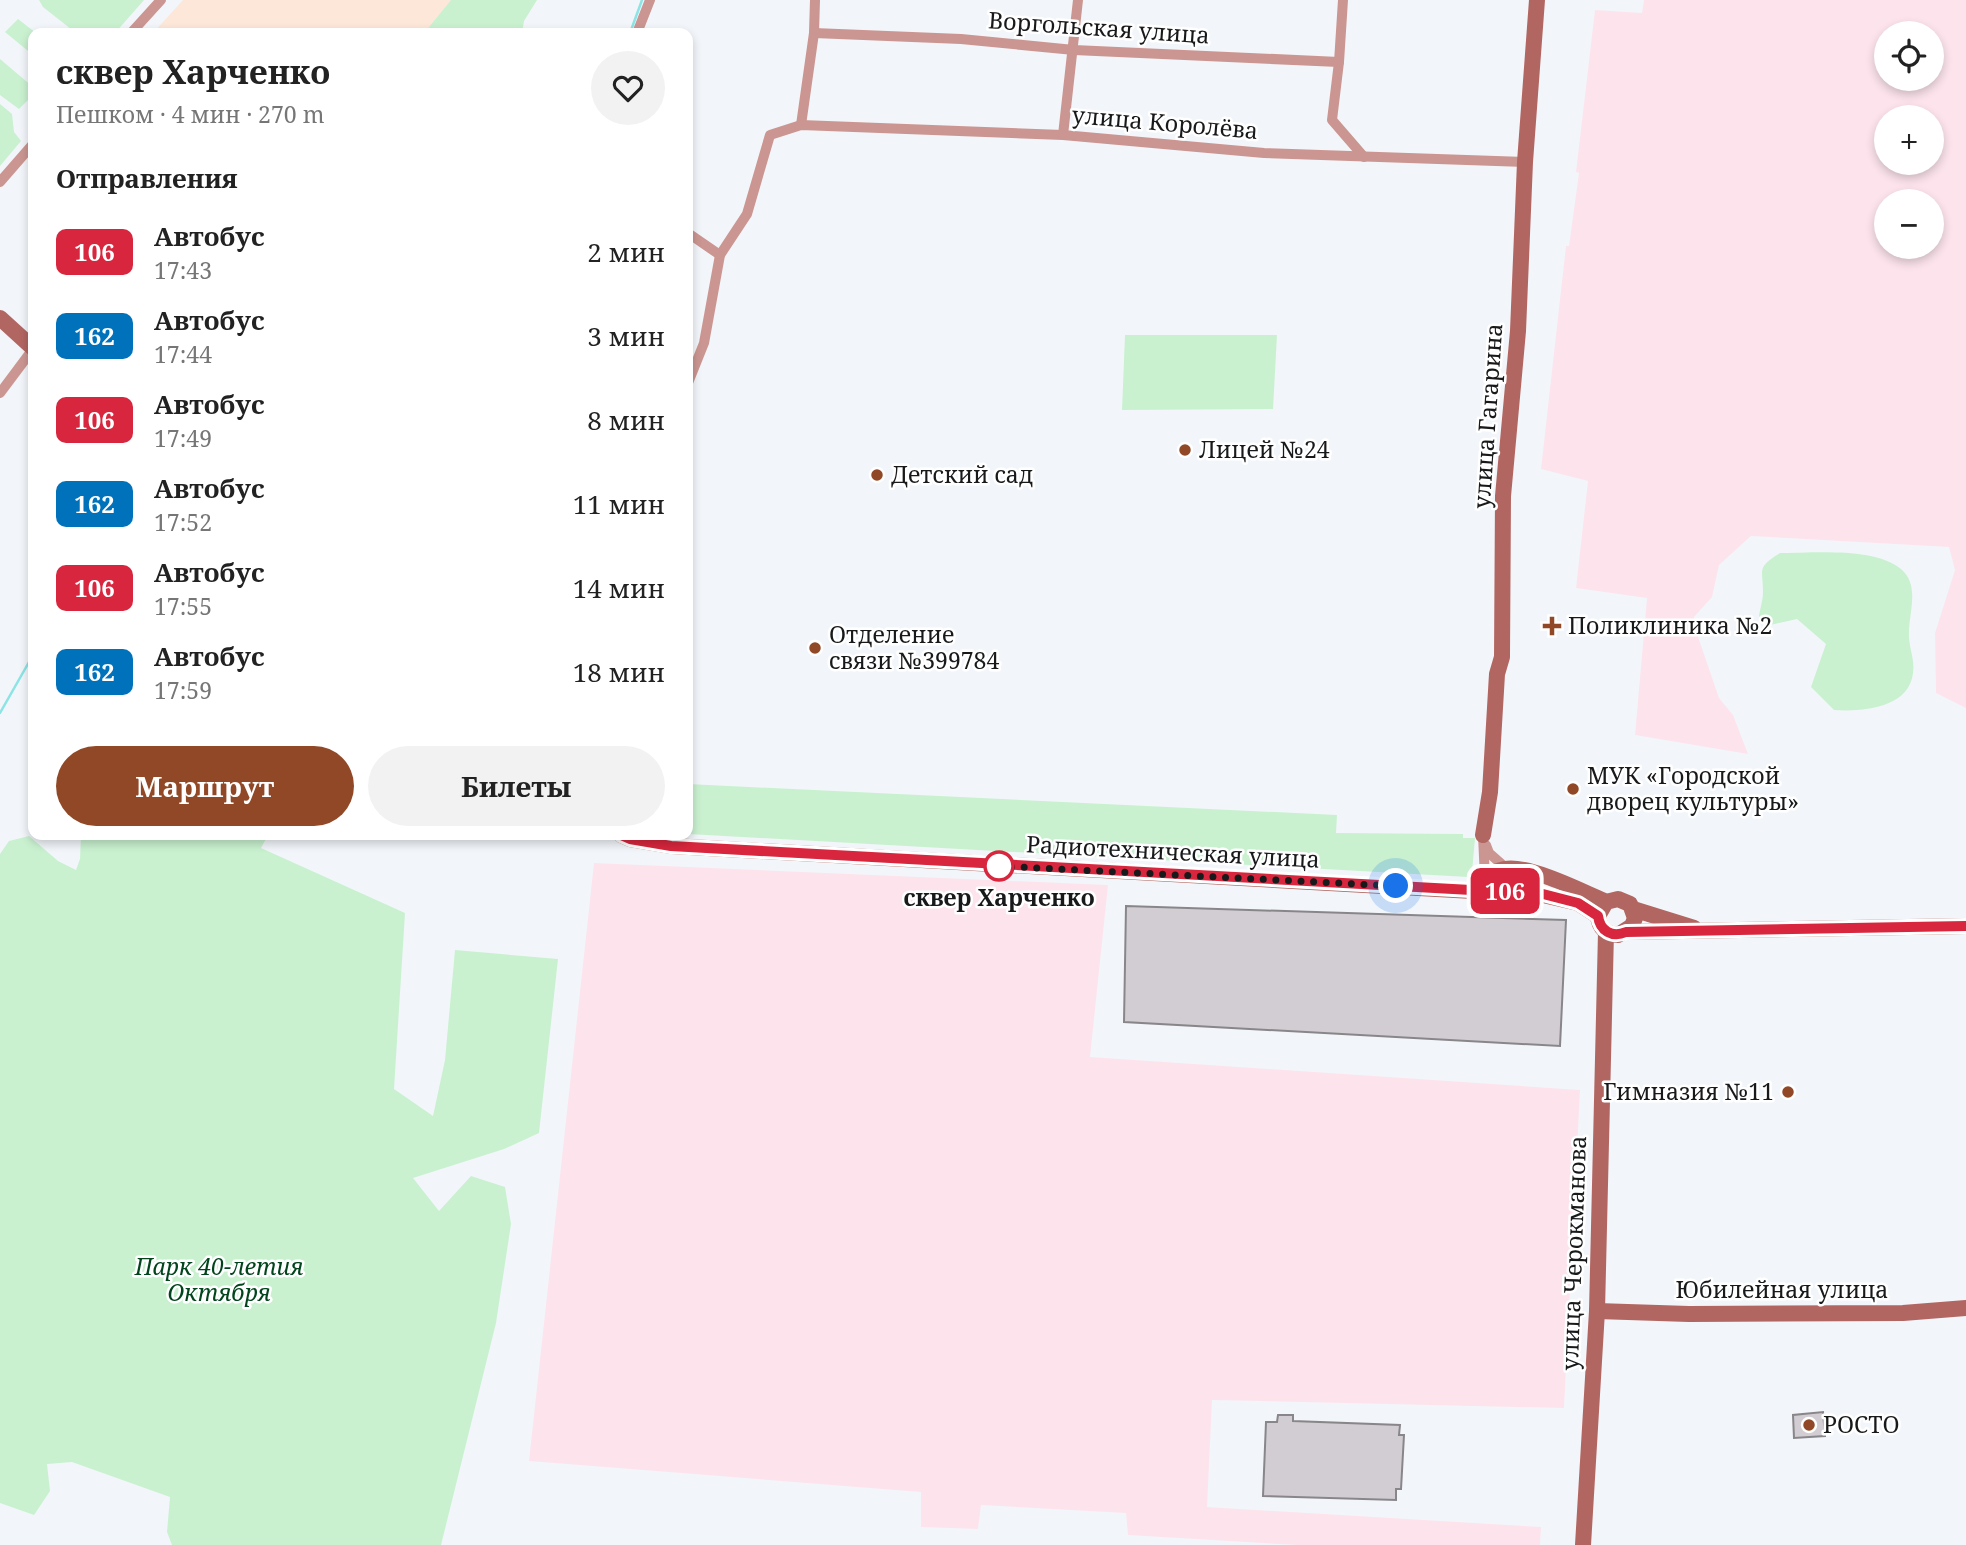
<!DOCTYPE html>
<html lang="ru">
<meta charset="utf-8">
<style>
:root{--surface:#fff;--page:#f2f2f2;--text:#222;--muted:#767676;--accent:#904826}
body{margin:0;font-family:"Noto Serif",serif;background:var(--page);color:var(--text);height:100vh;display:flex;flex-direction:column;font-size:26px;white-space:nowrap}
*{box-sizing:border-box;margin:0}
p{font-size:23px;color:var(--muted)}
.icon{flex:none;width:38px;height:38px;fill:none;stroke:currentColor;stroke-width:2;stroke-linecap:round;stroke-linejoin:round}
.map{position:relative;flex:1;overflow:hidden}
.details{position:absolute;left:28px;top:28px;width:665px;height:812px;display:flex;flex-direction:column;background:var(--surface);border-radius:14px;box-shadow:0 4px 10px #0003}
.details>*{flex:none}
.badge{padding:0 14px;border-radius:10px;font-size:24px;line-height:46px}
.tools{position:absolute;left:1874px;top:21px;display:grid;gap:14px}
.tools a{display:grid;place-items:center;width:70px;height:70px;border-radius:50%;background:var(--surface);box-shadow:0 4px 10px #0003;font-size:35px}
.you{position:absolute;width:35px;height:35px;margin:-18px;border:5px solid #fff;border-radius:50%;background:#1a73e8;box-shadow:0 0 0 10px #1a73e833}
.map>.badge{position:absolute;translate:-50% -50%;box-shadow:0 0 0 4px #fff}
h2{padding:0 28px;font-size:26px;line-height:63px}
.round{display:grid;place-items:center;flex:none;width:74px;height:74px;border-radius:37px;background:var(--page)}
.headline{display:flex;align-items:center;justify-content:space-between;height:119px;padding:0 28px}
h1{font-size:33px;font-weight:700;line-height:52px}
.cta{display:flex;gap:14px;margin-top:auto;padding:14px 28px}
.cta a{flex:1;height:80px;border-radius:42px;background:var(--accent);color:#fff;font-size:28px;font-weight:700;line-height:80px;text-align:center}
.cta a+a{background:var(--page);color:var(--text)}
ul{padding:0;list-style:none}
li{display:flex;align-items:center;gap:21px;height:84px;padding:0 28px}
li div{flex:1}
li b{display:block;font-size:26px}
li em{font-style:normal}
li .badge{min-width:77px;font-weight:700;text-align:center}
.map>svg:first-child{display:block}
.industrial{fill:#fde4ec;fill-rule:evenodd}
.medical{fill:#fde7d9}
.green{fill:#c9f1d0}
.lines{fill:none;stroke-linecap:round;stroke-linejoin:round}
.stream{stroke:#8ce4e5;stroke-width:2.5}
.building{fill:#d1cdd2;stroke:#89868a;stroke-width:2}
.street{stroke:#cb9691;stroke-width:10}
.secondary{stroke:#b26662;stroke-width:16}
.line-casing{stroke:#fff;stroke-width:16}
.line{stroke:#d7263d;stroke-width:10}
.walk{stroke:#18191b;stroke-width:7;stroke-dasharray:0 12.6}
.poi-dot{fill:#904826;stroke:#fff;stroke-width:2.5}
.stop-dot{fill:#fff;stroke:#d7263d;stroke-width:3.5}
.labels{text-anchor:middle;stroke-width:5;stroke-linejoin:round;paint-order:stroke}
.street-label{font-size:23px;fill:#18191b;stroke:#fff}
.poi-label{font-size:23px;fill:#18191b;stroke:#fff;text-anchor:start}
.stop-label{font-size:23px;font-weight:bold;fill:#18191b;stroke:#fff}
.park-label{font-size:23px;font-style:italic;fill:#02451d;stroke:#fff}
</style>
<div class="map">
<svg width="1966" height="1545" viewBox="0 0 1966 1545">
<rect width="100%" height="100%" fill="#f2f6fa"/>
<g class="industrial">
<path d="M 1644,0 L 1966,0 L 1966,708 L 1936,693 L 1935,633 L 1955,570 L 1949,547 L 1751,536 L 1719,565 L 1712,597 L 1694,617 L 1694,625 L 1719,698 L 1733,715 L 1748,754 L 1635,735 L 1647,598 L 1576,588 L 1588,481 L 1541,469 L 1566,246 L 1569,246 L 1579,173 L 1576,172 L 1595,10 L 1642,13 ZM 1932,33 L 1932,79 L 1886,79 L 1886,33 ZM 1932,117 L 1932,163 L 1886,163 L 1886,117 ZM 1886,201 L 1932,201 L 1932,247 L 1886,247 Z"/>
<path d="M 594,863 L 1108,885 L 1090,1057 L 1580,1090 L 1564,1408 L 1212,1400 L 1207,1507 L 1541,1527 L 1540,1545 L 1297,1545 L 1128,1535 L 1126,1513 L 981,1505 L 978,1529 L 921,1527 L 921,1492 L 529,1461 Z"/>
</g>
<path class="medical" d="M 183,0 L 451,0 L 424,33 L 153,33 Z"/>
<g class="green">
<path d="M 39,0 L 144,0 L 115,33 L 76,33 L 43,7 Z"/>
<path d="M 451,0 L 537,0 L 524,21 L 522,33 L 424,33 Z"/>
<path d="M 18,19 L 36,33 L 33,33 L 33,55 L 5,32 Z"/>
<path d="M 0,59 L 33,87 L 33,95 L 19,109 L 0,95 Z"/>
<path d="M 0,104 L 12,114 L 14,132 L 21,141 L 0,166 Z"/>
<path d="M 1125,335 L 1277,335 L 1273,409 L 1122,410 Z"/>
<path d="M 1780,553 C 1814,553 1875,547 1901,569 C 1921,586 1908,614 1909,636 C 1909,648 1915,659 1913,673 C 1909,708 1863,712 1834,710 L 1811,687 L 1826,644 L 1797,619 L 1766,626 L 1759,616 C 1760,609 1763,600 1763,592 C 1763,569 1756,568 1780,553 Z"/>
<path d="M 688,784 L 1337,815 L 1336,833 L 1463,834 L 1463,838 L 1475,838 L 1472,872 L 1468,877 L 1450,876 L 688,834 Z"/>
<path d="M 81,835 L 268,835 L 261,848 L 405,913 L 394,1089 L 433,1116 L 445,1060 L 455,950 L 558,959 L 539,1133 L 504,1149 L 413,1178 L 439,1211 L 471,1176 L 505,1187 L 511,1224 L 496,1323 L 441,1545 L 172,1545 L 167,1532 L 170,1497 L 72,1462 L 47,1464 L 50,1491 L 34,1515 L 0,1503 L 0,854 L 9,841 L 29,836 L 58,861 L 76,870 L 80,859 Z"/>
</g>
<g class="lines">
<g class="stream">
<path d="M 630,33 L 642,0"/>
<path d="M 0,713 L 33,655"/>
</g>
</g>
<g class="building">
<path d="M 1126,906 L 1566,920 L 1560,1046 L 1124,1022 Z"/>
<path d="M 1823,1412 L 1825,1436 L 1794,1438 L 1793,1415 Z"/>
<path d="M 1278,1415 L 1293,1415 L 1293,1421 L 1400,1425 L 1399,1435 L 1404,1435 L 1401,1489 L 1396,1489 L 1396,1500 L 1263,1496 L 1266,1422 L 1277,1422 Z"/>
</g>
<g class="lines">
<g class="street">
<path d="M 1343,0 L 1339,62 L 1332,120 L 1364,157"/>
<path d="M 131,33 L 161,0"/>
<path d="M 637,33 L 650,0"/>
<path d="M 814,33 L 961,39 L 1074,50 L 1339,62"/>
<path d="M 801,125 L 814,33 L 815,0"/>
<path d="M 1063,135 L 1078,0"/>
<path d="M 0,182 L 33,144"/>
<path d="M 688,233 L 720,255"/>
<path d="M 688,383 L 704,343 L 720,255 L 747,214 L 770,135 L 801,125 L 1063,135 L 1264,153 L 1525,162"/>
<path d="M 0,393 L 33,349"/>
<path d="M 1483,835 L 1485,879"/>
<path d="M 1486,845 L 1489,853 L 1506,868"/>
</g>
<g class="secondary">
<path d="M 0,318 L 33,348"/>
<path d="M 621,835 L 630,839 L 672,846 L 1543,895 L 1578,903 L 1598,916 C 1599,928 1606,934 1618,935 L 1632,926 L 1635,918 L 1630,904 L 1618,899 L 1606,902 L 1598,916"/>
<path d="M 1483,835 L 1490,792 L 1497,674 L 1502,657 L 1503,496 L 1518,331 L 1525,162 L 1537,0"/>
<path d="M 1472,890 C 1481,882 1493,871 1505,869 C 1528,864 1584,892 1606,902"/>
<path d="M 1633,909 L 1694,928"/>
<path d="M 1626,932 L 1966,926"/>
<path d="M 1597,1311 L 1689,1314 L 1903,1313 L 1966,1308"/>
<path d="M 1583,1545 L 1597,1311 L 1606,932"/>
</g>
</g>
<g class="lines">
<defs>
<path id="line" d="M 621,835 L 630,839 L 671,846 L 1543,894 L 1578,903 L 1598,916 C 1600,931 1612,938 1626,932 L 1966,926"/>
</defs>
<use href="#line" class="line-casing"/>
<use href="#line" class="line"/>
<path class="walk" d="M 999,866 L 1396,886"/>
</g>
<g class="poi-dot">
<circle cx="1185" cy="450" r="7"/>
<circle cx="877" cy="475" r="7"/>
<path d="M1548.5 615.5h7v7h7v7h-7v7h-7v-7h-7v-7h7z"/>
<circle cx="815" cy="648" r="7"/>
<circle cx="1573" cy="789" r="7"/>
<circle cx="1788" cy="1092" r="7"/>
<circle cx="1809" cy="1425" r="7"/>
</g>
<circle class="stop-dot" cx="999" cy="866" r="14"/>
<g class="labels">
<g class="street-label">
<text transform="translate(1099 28) rotate(4)" y="8">Воргольская улица</text>
<text transform="translate(1165 123) rotate(5)" y="8">улица Королёва</text>
<text transform="translate(1488 416) rotate(-86)" y="8">улица Гагарина</text>
<text transform="translate(1173 852) rotate(3)" y="8">Радиотехническая улица</text>
<text transform="translate(1574 1253) rotate(-88)" y="8">улица Черокманова</text>
<text x="1782" y="1298">Юбилейная улица</text>
</g>
<g class="poi-label">
<text x="1199" y="458">Лицей №24</text>
<text x="891" y="483">Детский сад</text>
<text x="1568" y="634">Поликлиника №2</text>
<text x="829" y="643">Отделение<tspan x="829" dy="26">связи №399784</tspan></text>
<text x="1587" y="784">МУК «Городской<tspan x="1587" dy="26">дворец культуры»</tspan></text>
<text x="1774" y="1100" text-anchor="end">Гимназия №11</text>
<text x="1823" y="1433">РОСТО</text>
</g>
<g class="stop-label">
<text x="999" y="906">сквер Харченко</text>
</g>
<g class="park-label">
<text x="219" y="1275">Парк 40-летия<tspan x="219" dy="26">Октября</tspan></text>
</g>
</g>
</svg>
<div class="tools">
<a><svg class="icon" aria-label="locate" viewBox="0 0 24 24"><circle cx="12" cy="12" r="6"/><path d="M12 2v4M12 18v4M2 12h4M18 12h4"/></svg></a>
<a>+</a>
<a>−</a>
</div>
<div class="you" style="left:1396px;top:886px"></div>
<b class="badge" style="left:1505px;top:891px;background:#d7263d;color:#fff">106</b>
<section class="details">
<div class="headline"><div><h1>сквер Харченко</h1><p>Пешком · 4 мин · 270 m</p></div><a class="round"><svg class="icon" aria-label="heart" viewBox="0 0 24 24"><path d="M12 20l-8-8c-3-5 5-10 8-4 3-6 11-1 8 4z"/></svg></a></div>
<h2>Отправления</h2>
<ul>
<li><span class="badge" style="background:#d7263d;color:#fff">106</span><div><b>Автобус</b><p>17:43</p></div><em>2 мин</em></li>
<li><span class="badge" style="background:#0072bc;color:#fff">162</span><div><b>Автобус</b><p>17:44</p></div><em>3 мин</em></li>
<li><span class="badge" style="background:#d7263d;color:#fff">106</span><div><b>Автобус</b><p>17:49</p></div><em>8 мин</em></li>
<li><span class="badge" style="background:#0072bc;color:#fff">162</span><div><b>Автобус</b><p>17:52</p></div><em>11 мин</em></li>
<li><span class="badge" style="background:#d7263d;color:#fff">106</span><div><b>Автобус</b><p>17:55</p></div><em>14 мин</em></li>
<li><span class="badge" style="background:#0072bc;color:#fff">162</span><div><b>Автобус</b><p>17:59</p></div><em>18 мин</em></li>
</ul>
<div class="cta"><a>Маршрут</a><a>Билеты</a></div>
</section>
</div>
